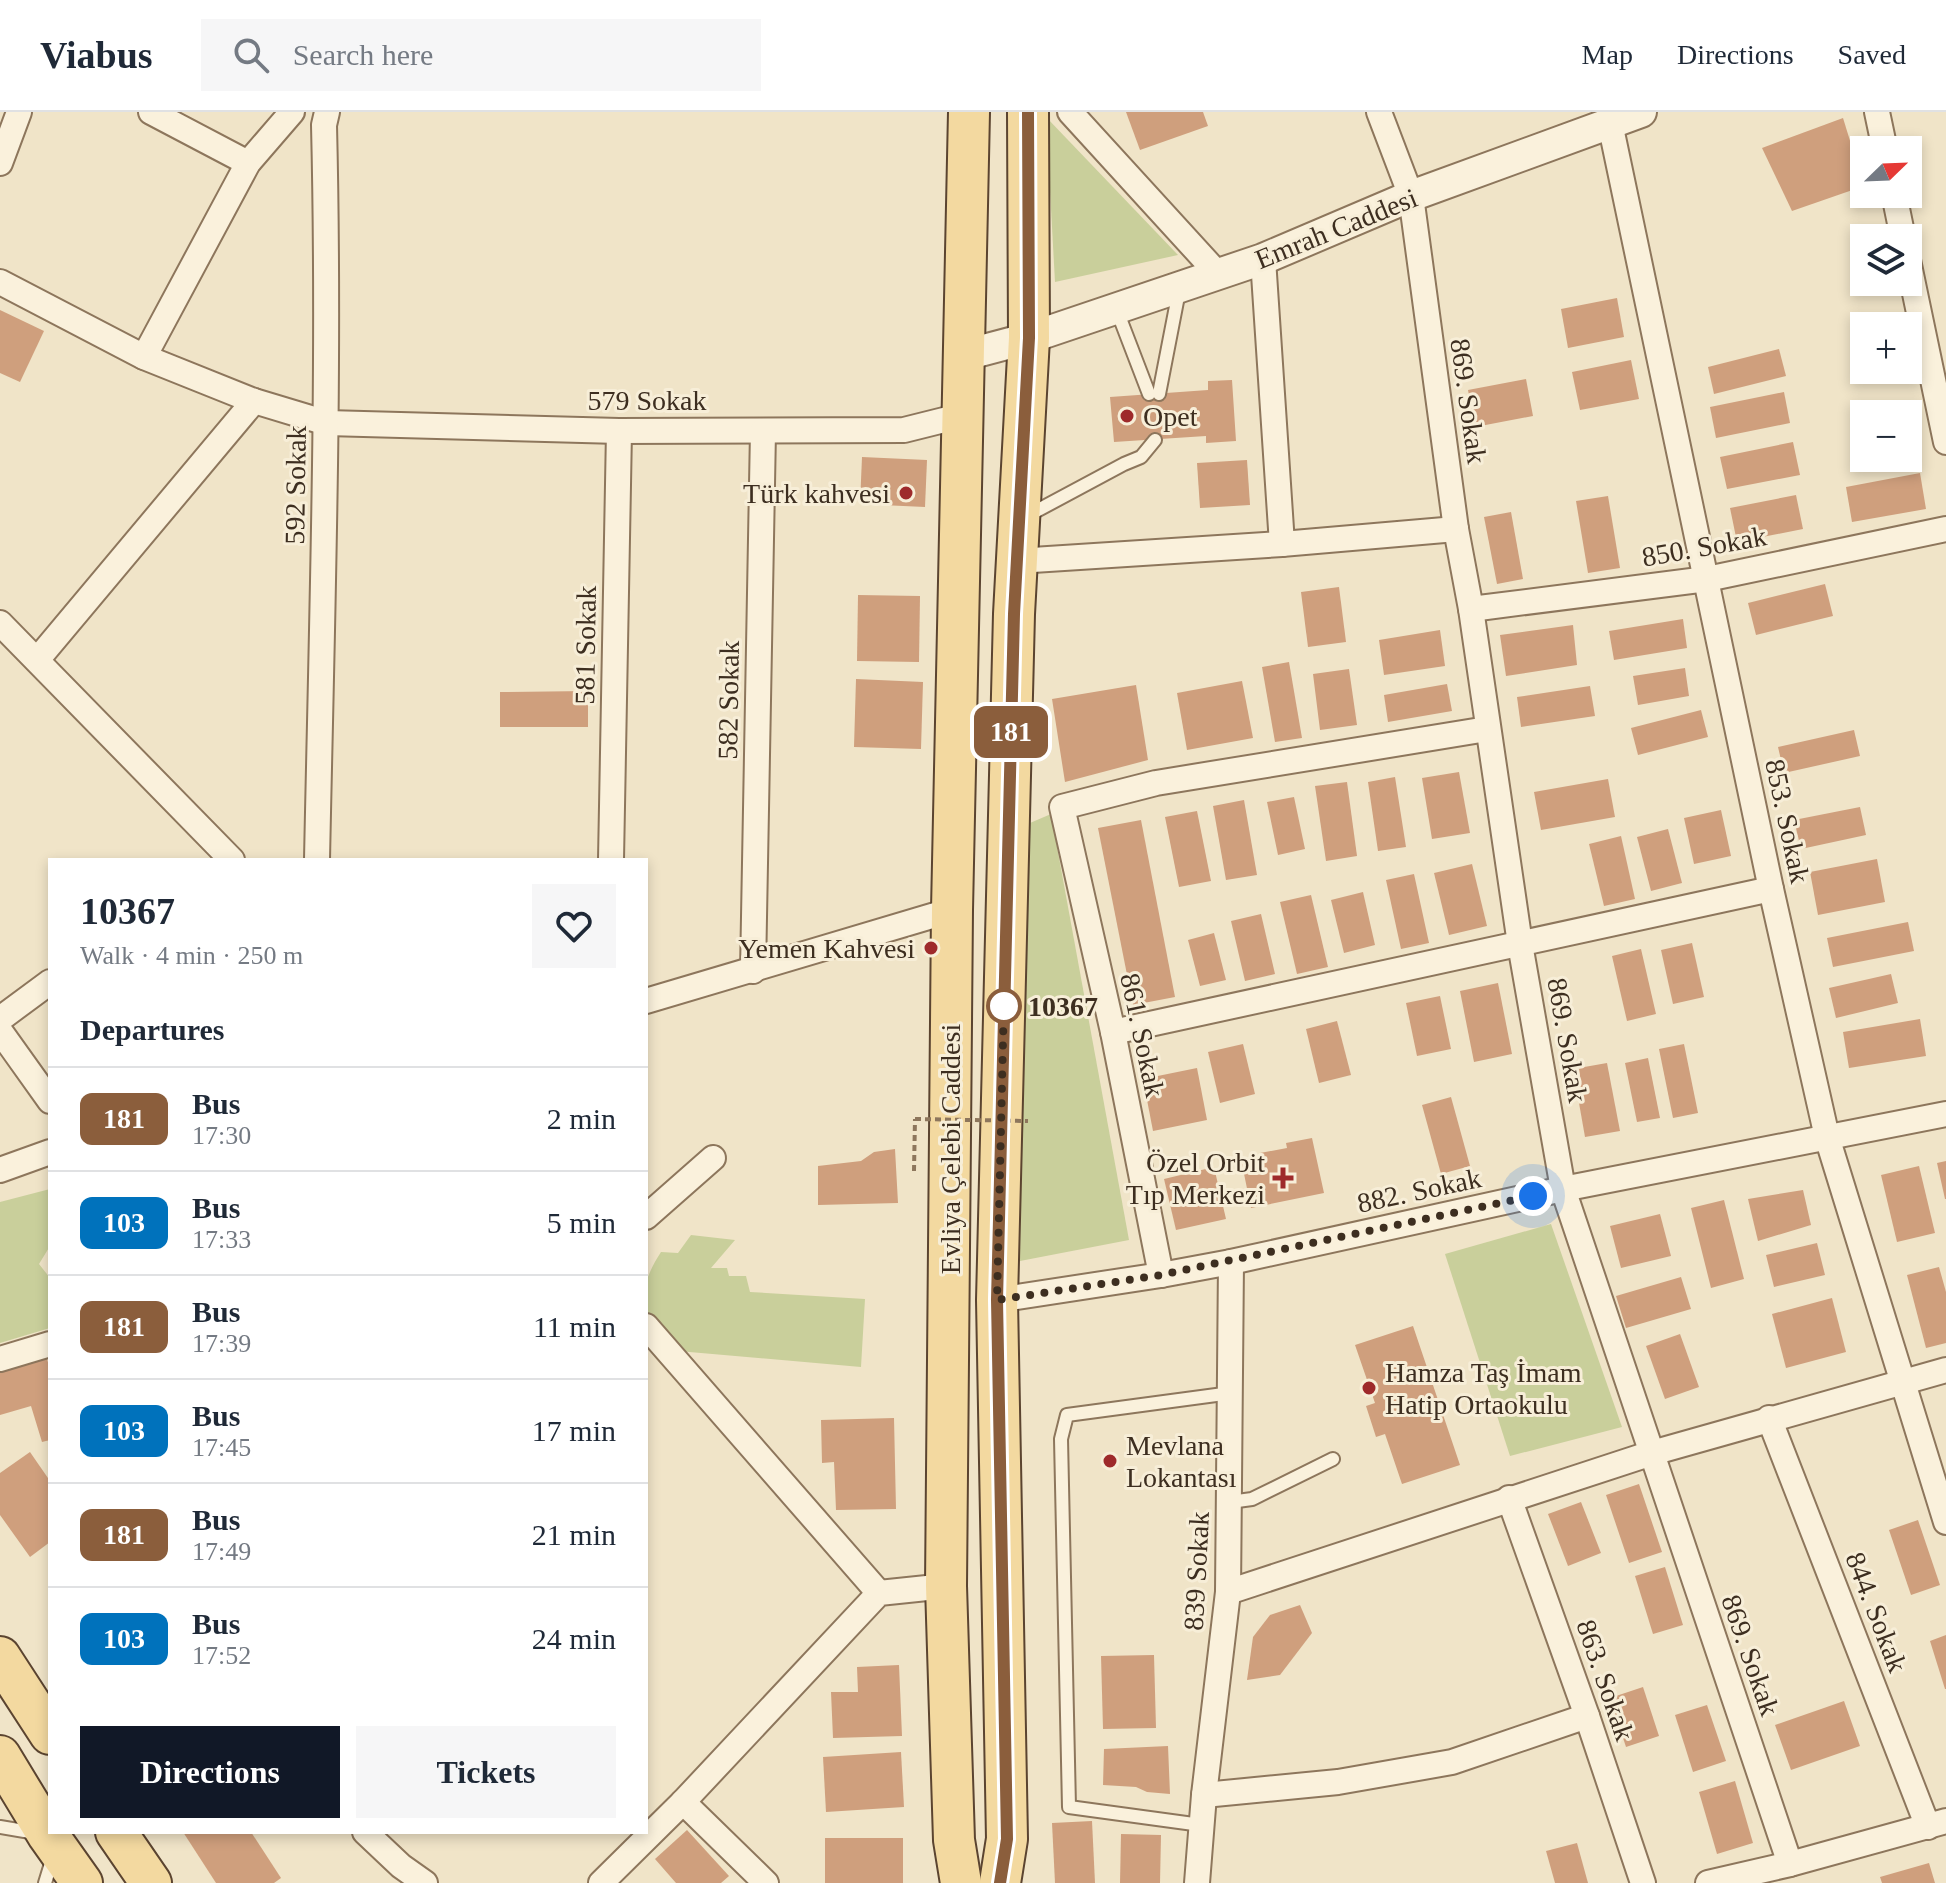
<!DOCTYPE html>
<meta charset="utf-8">
<style>
:root{--surface:#fff;--page:#f6f6f7;--text:#1f2937;--muted:#747a83;--line:#e0e1e3;--accent:#111827}
body{margin:0;font-family:Georgia,serif;background:var(--page);color:var(--text);height:100vh;display:flex;flex-direction:column;font-size:30px;white-space:nowrap}
*{box-sizing:border-box;margin:0}
p{font-size:26px;color:var(--muted)}
.icon{flex:none;width:44px;height:44px;fill:none;stroke:currentColor;stroke-width:2;stroke-linecap:round;stroke-linejoin:round}
.map{position:relative;flex:1;overflow:hidden}
.panel{position:absolute;left:48px;top:746px;width:600px;height:976px;display:flex;flex-direction:column;background:var(--surface);border-radius:0px;box-shadow:0 4px 12px #0003}
.panel>*{flex:none}
.badge{padding:0 16px;border-radius:12px;font-size:28px;line-height:52px}
.needle{width:52px;rotate:67deg}
.buttons{position:absolute;left:1850px;top:24px;display:grid;gap:16px}
.buttons a{display:grid;place-items:center;width:72px;height:72px;border-radius:0px;background:var(--surface);box-shadow:0 4px 12px #0003;font-size:40px}
.you{position:absolute;width:40px;height:40px;margin:-20px;border:6px solid #fff;border-radius:50%;background:#1a73e8;box-shadow:0 0 0 12px #1a73e833}
.map>.badge{position:absolute;translate:-50% -50%;box-shadow:0 0 0 4px #fff}
h2{padding:0 32px;font-size:30px;line-height:72px}
.round{display:grid;place-items:center;flex:none;width:84px;height:84px;border-radius:0px;background:var(--page)}
.headline{display:flex;align-items:center;justify-content:space-between;height:136px;padding:0 32px}
h1{font-size:38px;font-weight:600;line-height:60px}
.button{display:flex;gap:16px;margin-top:auto;padding:16px 32px}
.button a{flex:1;height:92px;border-radius:0px;background:var(--accent);color:#fff;font-size:32px;font-weight:600;line-height:92px;text-align:center}
.button a+a{background:var(--page);color:var(--text)}
ul{padding:0;list-style:none}
li{display:flex;align-items:center;gap:24px;height:104px;padding:0 32px;border-top:2px solid var(--line)}
li div{flex:1}
li b{display:block;font-size:30px}
li em{font-style:normal}
li .badge{min-width:88px;font-weight:700;text-align:center}
header{display:flex;align-items:center;gap:48px;box-sizing:border-box;height:112px;padding:0 40px;background:var(--surface);border-bottom:2px solid var(--line)}
header strong{font-size:38px}
nav{display:flex;gap:44px;margin-inline-start:auto;font-size:28px}
.search{width:560px;height:72px;background:var(--page);display:flex;align-items:center;gap:20px;box-sizing:border-box;padding:0 28px;border-radius:0px;color:var(--muted);font-size:30px}
.map>svg:first-child{display:block}
.green{fill:#c9cf9b}
.building{fill:#cf9f7d}
.lines{fill:none;stroke-linecap:round;stroke-linejoin:round}
.service-casing{stroke:#8d765c;stroke-width:16}
.minor-casing{stroke:#8d765c;stroke-width:28}
.tertiary-casing{stroke:#8d765c;stroke-width:34}
.primary-casing{stroke:#5b4430;stroke-width:44}
.path{stroke:#8d765c;stroke-width:4;stroke-dasharray:6 4;stroke-linecap:butt}
.service{stroke:#faf1dc;stroke-width:12}
.minor{stroke:#faf1dc;stroke-width:24}
.tertiary{stroke:#faf1dc;stroke-width:30}
.primary{stroke:#f3d9a0;stroke-width:40}
.path-bridge{stroke:#8d765c;stroke-width:4;stroke-dasharray:6 4;stroke-linecap:butt}
.line-casing{stroke:#fff;stroke-width:18}
.line{stroke:#8b5e3c;stroke-width:12}
.walk{stroke:#3d2e20;stroke-width:8;stroke-dasharray:0 14.4}
.poi-dot{fill:#9e2a2b;stroke:#f7eed8;stroke-width:3}
.stop-dot{fill:#fff;stroke:#8b5e3c;stroke-width:4}
.labels{text-anchor:middle;stroke-width:6;stroke-linejoin:round;paint-order:stroke}
.street-label{font-size:28px;fill:#3d2e20;stroke:#f7eed8}
.poi-label{font-size:28px;fill:#3d2e20;stroke:#f7eed8;text-anchor:start}
.stop-label{font-size:28px;font-weight:bold;fill:#3d2e20;stroke:#f7eed8;text-anchor:start}
</style>
<header>
<strong>Viabus</strong>
<div class="search"><svg class="icon" aria-label="search" viewBox="0 0 24 24"><circle cx="10" cy="10" r="6"/><path d="M15 15l6 6"/></svg>Search here</div>
<nav><a>Map</a><a>Directions</a><a>Saved</a></nav>
</header>
<div class="map">
<svg width="1946" height="1771" viewBox="0 0 1946 1771">
<rect width="100%" height="100%" fill="#f0e4c8"/>
<g class="green">
<path d="M 1046,5 L 1178,143 L 1055,170 Z"/>
<path d="M 1051,702 L 1129,1128 L 1020,1149 L 1023,714 Z"/>
<path d="M 50,1077 L 50,1134 L 39,1152 L 50,1166 L 50,1216 L 0,1231 L 0,1090 Z"/>
<path d="M 1551,1112 L 1622,1315 L 1510,1344 L 1445,1142 Z"/>
<path d="M 691,1123 L 735,1128 L 711,1156 L 727,1156 L 729,1164 L 746,1164 L 750,1180 L 865,1187 L 861,1255 L 678,1239 C 671,1230 649,1210 646,1200 C 639,1179 650,1157 661,1140 L 678,1141 Z"/>
</g>
<g class="building">
<path d="M 1126,0 L 1203,0 L 1208,14 L 1140,38 Z"/>
<path d="M 1843,6 L 1864,74 L 1792,99 L 1762,36 Z"/>
<path d="M 1617,186 L 1624,225 L 1568,236 L 1561,197 Z"/>
<path d="M 0,198 L 44,219 L 20,270 L 0,261 Z"/>
<path d="M 1779,237 L 1786,264 L 1714,282 L 1708,255 Z"/>
<path d="M 1631,248 L 1639,287 L 1580,298 L 1572,260 Z"/>
<path d="M 1526,267 L 1533,304 L 1475,315 L 1468,278 Z"/>
<path d="M 1232,268 L 1236,329 L 1206,331 L 1206,324 L 1114,330 L 1110,285 L 1208,278 L 1208,269 Z"/>
<path d="M 1784,280 L 1790,311 L 1716,326 L 1710,295 Z"/>
<path d="M 1793,330 L 1800,363 L 1727,377 L 1720,345 Z"/>
<path d="M 862,345 L 927,348 L 925,395 L 860,392 Z"/>
<path d="M 1247,348 L 1250,393 L 1200,396 L 1197,351 Z"/>
<path d="M 1920,361 L 1926,397 L 1852,410 L 1846,375 Z"/>
<path d="M 1796,383 L 1803,417 L 1737,430 L 1730,396 Z"/>
<path d="M 1608,384 L 1620,456 L 1588,461 L 1576,389 Z"/>
<path d="M 1511,400 L 1523,467 L 1497,472 L 1484,405 Z"/>
<path d="M 1825,472 L 1833,504 L 1756,523 L 1748,491 Z"/>
<path d="M 1339,475 L 1346,530 L 1308,535 L 1301,480 Z"/>
<path d="M 858,483 L 920,484 L 919,550 L 857,549 Z"/>
<path d="M 1683,507 L 1687,536 L 1614,548 L 1609,519 Z"/>
<path d="M 1573,513 L 1577,553 L 1506,564 L 1500,523 Z"/>
<path d="M 1440,518 L 1445,554 L 1384,563 L 1379,528 Z"/>
<path d="M 1289,550 L 1302,626 L 1275,630 L 1262,555 Z"/>
<path d="M 1685,556 L 1689,584 L 1638,593 L 1633,564 Z"/>
<path d="M 1349,557 L 1357,613 L 1320,618 L 1313,562 Z"/>
<path d="M 856,567 L 923,570 L 921,637 L 854,635 Z"/>
<path d="M 1242,569 L 1253,626 L 1187,638 L 1177,581 Z"/>
<path d="M 1447,572 L 1452,599 L 1388,610 L 1384,583 Z"/>
<path d="M 1136,573 L 1148,648 L 1065,670 L 1052,587 Z"/>
<path d="M 1590,574 L 1595,604 L 1521,615 L 1517,585 Z"/>
<path d="M 588,579 L 588,615 L 500,615 L 500,580 Z"/>
<path d="M 1701,598 L 1708,625 L 1638,643 L 1631,616 Z"/>
<path d="M 1854,618 L 1860,644 L 1784,661 L 1778,635 Z"/>
<path d="M 1459,660 L 1470,721 L 1432,727 L 1422,666 Z"/>
<path d="M 1395,665 L 1406,735 L 1378,739 L 1368,670 Z"/>
<path d="M 1608,667 L 1615,705 L 1541,718 L 1534,680 Z"/>
<path d="M 1347,670 L 1357,744 L 1326,749 L 1315,674 Z"/>
<path d="M 1294,685 L 1305,737 L 1278,743 L 1267,690 Z"/>
<path d="M 1244,688 L 1257,763 L 1226,768 L 1213,694 Z"/>
<path d="M 1860,695 L 1866,723 L 1801,737 L 1794,708 Z"/>
<path d="M 1721,698 L 1731,744 L 1694,752 L 1684,706 Z"/>
<path d="M 1197,699 L 1211,769 L 1179,775 L 1165,705 Z"/>
<path d="M 1141,708 L 1175,885 L 1133,893 L 1098,716 Z"/>
<path d="M 1668,717 L 1682,771 L 1651,779 L 1637,725 Z"/>
<path d="M 1621,724 L 1635,787 L 1604,794 L 1589,732 Z"/>
<path d="M 1877,747 L 1885,790 L 1818,803 L 1810,760 Z"/>
<path d="M 1472,752 L 1487,814 L 1449,823 L 1434,761 Z"/>
<path d="M 1414,762 L 1429,831 L 1401,837 L 1386,768 Z"/>
<path d="M 1363,780 L 1375,833 L 1344,841 L 1331,788 Z"/>
<path d="M 1311,783 L 1328,855 L 1297,862 L 1280,790 Z"/>
<path d="M 1261,802 L 1275,862 L 1245,869 L 1231,809 Z"/>
<path d="M 1908,810 L 1914,839 L 1833,855 L 1827,826 Z"/>
<path d="M 1214,821 L 1226,868 L 1200,874 L 1188,828 Z"/>
<path d="M 1692,831 L 1704,885 L 1673,892 L 1661,838 Z"/>
<path d="M 1641,837 L 1656,902 L 1627,909 L 1612,844 Z"/>
<path d="M 1891,862 L 1898,891 L 1836,906 L 1829,876 Z"/>
<path d="M 1498,871 L 1512,942 L 1474,950 L 1460,879 Z"/>
<path d="M 1440,884 L 1451,937 L 1417,944 L 1406,891 Z"/>
<path d="M 1920,907 L 1926,944 L 1849,956 L 1843,920 Z"/>
<path d="M 1337,909 L 1351,963 L 1319,971 L 1306,917 Z"/>
<path d="M 1243,932 L 1255,982 L 1220,991 L 1208,940 Z"/>
<path d="M 1684,932 L 1698,1001 L 1673,1006 L 1659,937 Z"/>
<path d="M 1648,946 L 1660,1006 L 1637,1010 L 1625,951 Z"/>
<path d="M 1607,951 L 1620,1019 L 1585,1025 L 1573,957 Z"/>
<path d="M 1197,956 L 1207,1008 L 1153,1019 L 1143,967 Z"/>
<path d="M 1451,985 L 1470,1054 L 1441,1062 L 1422,993 Z"/>
<path d="M 1312,1026 L 1324,1081 L 1251,1096 L 1242,1052 L 1261,1048 L 1260,1041 L 1287,1036 L 1286,1031 Z"/>
<path d="M 895,1037 L 898,1091 L 818,1093 L 818,1054 L 861,1049 L 874,1040 Z"/>
<path d="M 1946,1049 L 1946,1087 L 1945,1087 L 1937,1051 Z"/>
<path d="M 1919,1054 L 1935,1121 L 1897,1130 L 1881,1063 Z"/>
<path d="M 1214,1055 L 1226,1107 L 1176,1118 L 1164,1067 Z"/>
<path d="M 1803,1078 L 1811,1113 L 1758,1129 L 1748,1087 Z"/>
<path d="M 1724,1088 L 1744,1167 L 1711,1176 L 1691,1096 Z"/>
<path d="M 1660,1102 L 1671,1144 L 1621,1156 L 1610,1114 Z"/>
<path d="M 1817,1131 L 1825,1163 L 1774,1175 L 1766,1143 Z"/>
<path d="M 1939,1155 L 1946,1180 L 1946,1231 L 1926,1236 L 1907,1163 Z"/>
<path d="M 1681,1165 L 1691,1197 L 1626,1216 L 1616,1184 Z"/>
<path d="M 1832,1186 L 1846,1240 L 1786,1256 L 1772,1202 Z"/>
<path d="M 1413,1214 L 1460,1353 L 1402,1372 L 1385,1322 L 1376,1325 L 1366,1294 L 1375,1291 L 1355,1233 Z"/>
<path d="M 1680,1222 L 1699,1275 L 1665,1287 L 1646,1234 Z"/>
<path d="M 46,1243 L 50,1258 L 50,1328 L 42,1330 L 31,1294 L 0,1303 L 0,1257 Z"/>
<path d="M 894,1306 L 896,1397 L 836,1398 L 834,1350 L 822,1351 L 821,1308 Z"/>
<path d="M 30,1340 L 50,1369 L 50,1430 L 30,1445 L 0,1403 L 0,1361 Z"/>
<path d="M 1639,1372 L 1662,1440 L 1629,1451 L 1606,1383 Z"/>
<path d="M 1581,1390 L 1601,1441 L 1568,1454 L 1548,1402 Z"/>
<path d="M 1918,1408 L 1940,1473 L 1911,1483 L 1889,1418 Z"/>
<path d="M 1665,1455 L 1683,1513 L 1653,1522 L 1635,1464 Z"/>
<path d="M 1300,1493 L 1312,1521 L 1280,1563 L 1247,1568 L 1253,1525 L 1270,1503 Z"/>
<path d="M 1946,1523 L 1946,1577 L 1945,1577 L 1930,1529 Z"/>
<path d="M 1154,1543 L 1156,1616 L 1103,1617 L 1101,1544 Z"/>
<path d="M 899,1553 L 902,1624 L 833,1626 L 831,1580 L 858,1580 L 857,1555 Z"/>
<path d="M 1643,1575 L 1659,1624 L 1626,1635 L 1610,1586 Z"/>
<path d="M 1844,1589 L 1860,1634 L 1791,1658 L 1775,1613 Z"/>
<path d="M 1707,1593 L 1726,1649 L 1693,1660 L 1675,1603 Z"/>
<path d="M 1168,1634 L 1170,1682 L 1147,1680 L 1136,1675 L 1103,1673 L 1104,1637 Z"/>
<path d="M 901,1640 L 904,1695 L 826,1700 L 823,1645 Z"/>
<path d="M 1735,1669 L 1753,1731 L 1717,1742 L 1699,1680 Z"/>
<path d="M 1092,1709 L 1095,1771 L 1055,1771 L 1052,1711 Z"/>
<path d="M 687,1718 L 729,1764 L 721,1771 L 676,1771 L 655,1747 Z"/>
<path d="M 183,1720 L 251,1720 L 281,1766 L 274,1771 L 216,1771 Z"/>
<path d="M 1121,1722 L 1161,1723 L 1160,1771 L 1120,1771 Z"/>
<rect x="825" y="1726" width="78" height="45"/>
<path d="M 1577,1731 L 1588,1771 L 1555,1771 L 1546,1739 Z"/>
<path d="M 1929,1751 L 1935,1771 L 1882,1771 L 1880,1765 Z"/>
</g>
<g class="lines">
<defs>
<g id="service">
<path d="M 1116,196 L 1149,282"/>
<path d="M 1159,282 L 1179,179"/>
<path d="M 1025,405 L 1124,352 L 1141,345 L 1155,328"/>
<path d="M 1230,1390 L 1252,1387 L 1333,1347"/>
<path d="M 1201,1713 L 1069,1695 L 1061,1327 L 1067,1303 L 1231,1281"/>
<path d="M 0,1715 L 36,1721"/>
<path d="M 45,1771 L 53,1745"/>
</g>
<g id="minor">
<path d="M 151,0 L 248,51"/>
<path d="M 1070,0 L 1218,162"/>
<path d="M 1379,0 L 1411,84 L 1456,417 L 1471,497 L 1520,832 L 1563,1077 L 1790,1752"/>
<path d="M 1877,0 L 1885,38"/>
<path d="M 1610,11 L 1771,777 L 1827,1025 L 1946,1410"/>
<path d="M 0,51 L 19,0"/>
<path d="M 1894,82 L 1903,126"/>
<path d="M 1263,147 L 1282,432"/>
<path d="M 1908,148 L 1946,330"/>
<path d="M 0,170 L 144,245 L 254,289 L 327,311 L 619,319 L 904,318 L 964,303"/>
<path d="M 144,245 L 248,51 L 292,0"/>
<path d="M 1017,449 L 1282,432 L 1456,417"/>
<path d="M 1471,497 L 1707,467 L 1946,417"/>
<path d="M 0,511 L 232,748"/>
<path d="M 37,548 L 254,289"/>
<path d="M 317,748 C 322,503 330,258 324,13 L 327,0"/>
<path d="M 611,748 L 619,319"/>
<path d="M 753,859 L 763,319"/>
<path d="M 646,889 L 952,798"/>
<path d="M 0,907 L 50,870"/>
<path d="M 0,919 L 50,989"/>
<path d="M 1113,920 L 1771,777"/>
<path d="M 0,1058 L 50,1040"/>
<path d="M 646,1105 L 713,1046"/>
<path d="M 1161,1163 L 1113,920 L 1062,695 L 1156,671 L 1487,617"/>
<path d="M 997,1188 L 1161,1163 L 1231,1150 L 1563,1077 L 1946,1002"/>
<path d="M 646,1214 L 879,1481"/>
<path d="M 0,1247 L 50,1232"/>
<path d="M 1769,1306 L 1928,1715"/>
<path d="M 1509,1386 L 1587,1604 L 1643,1771"/>
<path d="M 1228,1480 L 1652,1341 L 1946,1258"/>
<path d="M 1204,1683 L 1338,1670 L 1452,1650 L 1587,1604"/>
<path d="M 683,1690 L 766,1771"/>
<path d="M 365,1720 L 401,1754 L 425,1771"/>
<path d="M 601,1771 L 683,1690 L 879,1481 L 946,1474"/>
<path d="M 1197,1771 L 1204,1683 L 1228,1480 L 1231,1150"/>
<path d="M 1708,1771 L 1790,1752 L 1946,1709"/>
</g>
<path id="tertiary" d="M 965,243 L 1029,226 L 1263,147 L 1411,84 L 1641,0"/>
<g id="primary">
<path d="M 0,1545 L 50,1622"/>
<path d="M 0,1644 L 48,1723 L 82,1771"/>
<path d="M 116,1720 L 151,1771"/>
<path d="M 961,1771 L 954,1728 L 946,1474 L 952,798 L 969,0"/>
<path d="M 1000,1771 L 1007,1727 L 997,1188 L 1014,502 L 1029,226 L 1028,0"/>
</g>
</defs>
<use href="#service" class="service-casing"/>
<use href="#minor" class="minor-casing"/>
<use href="#tertiary" class="tertiary-casing"/>
<use href="#primary" class="primary-casing"/>
<path class="path" d="M 914,1059 L 915,1007"/>
<use href="#service" class="service"/>
<use href="#minor" class="minor"/>
<use href="#tertiary" class="tertiary"/>
<use href="#primary" class="primary"/>
<path class="path-bridge" d="M 915,1007 L 1028,1009"/>
</g>
<g class="lines">
<defs>
<path id="line" d="M 1000,1771 L 1007,1727 L 997,1188 L 1014,502 L 1029,226 L 1028,0"/>
</defs>
<use href="#line" class="line-casing"/>
<use href="#line" class="line"/>
<path class="walk" d="M 1004,894 L 1004,885 L 997,1188 L 1161,1163 L 1533,1084"/>
</g>
<g class="poi-dot">
<circle cx="1127" cy="304" r="8"/>
<circle cx="906" cy="381" r="8"/>
<circle cx="931" cy="836" r="8"/>
<path d="M1279 1054h8v8h8v8h-8v8h-8v-8h-8v-8h8z"/>
<circle cx="1369" cy="1276" r="8"/>
<circle cx="1110" cy="1349" r="8"/>
</g>
<circle class="stop-dot" cx="1004" cy="894" r="16"/>
<g class="labels">
<g class="street-label">
<text transform="translate(1336 116) rotate(-22)" y="10">Emrah Caddesi</text>
<text x="647" y="298">579 Sokak</text>
<text transform="translate(1469 289) rotate(82)" y="10">869. Sokak</text>
<text transform="translate(295 373) rotate(-89)" y="10">592 Sokak</text>
<text transform="translate(1704 434) rotate(-10)" y="10">850. Sokak</text>
<text transform="translate(585 533) rotate(-89)" y="10">581 Sokak</text>
<text transform="translate(728 588) rotate(-89)" y="10">582 Sokak</text>
<text transform="translate(1788 709) rotate(78)" y="10">853. Sokak</text>
<text transform="translate(1143 923) rotate(78)" y="10">861. Sokak</text>
<text transform="translate(1568 928) rotate(80)" y="10">869. Sokak</text>
<text transform="translate(950 1037) rotate(-90)" y="10">Evliya Çelebi Caddesi</text>
<text transform="translate(1419 1078) rotate(-12)" y="10">882. Sokak</text>
<text transform="translate(1196 1459) rotate(-87)" y="10">839 Sokak</text>
<text transform="translate(1877 1500) rotate(69)" y="10">844. Sokak</text>
<text transform="translate(1751 1543) rotate(71)" y="10">869. Sokak</text>
<text transform="translate(1606 1568) rotate(71)" y="10">863. Sokak</text>
</g>
<g class="poi-label">
<text x="1143" y="314">Opet</text>
<text x="890" y="391" text-anchor="end">Türk kahvesi</text>
<text x="915" y="846" text-anchor="end">Yemen Kahvesi</text>
<text x="1265" y="1060" text-anchor="end">Özel Orbit<tspan x="1265" dy="32">Tıp Merkezi</tspan></text>
<text x="1385" y="1270">Hamza Taş İmam<tspan x="1385" dy="32">Hatip Ortaokulu</tspan></text>
<text x="1126" y="1343">Mevlana<tspan x="1126" dy="32">Lokantası</tspan></text>
</g>
<g class="stop-label">
<text x="1028" y="904">10367</text>
</g>
</g>
</svg>
<div class="buttons">
<a><svg class="needle" viewBox="-14 -14 28 28"><path d="M0-13l5 13h-10z" fill="#e53935"/><path d="M0 13l5-13h-10z" fill="#747a83"/></svg></a>
<a><svg class="icon" aria-label="layers" viewBox="0 0 24 24"><path d="M12 4l9 5-9 5-9-5zM3 14l9 5 9-5"/></svg></a>
<a>+</a>
<a>−</a>
</div>
<div class="you" style="left:1533px;top:1084px"></div>
<b class="badge" style="left:1011px;top:620px;background:#8b5e3c;color:#fff">181</b>
<section class="panel">
<div class="headline"><div><h1>10367</h1><p>Walk · 4 min · 250 m</p></div><a class="round"><svg class="icon" aria-label="heart" viewBox="0 0 24 24"><path d="M12 20l-8-8c-3-5 5-10 8-4 3-6 11-1 8 4z"/></svg></a></div>
<h2>Departures</h2>
<ul>
<li><span class="badge" style="background:#8b5e3c;color:#fff">181</span><div><b>Bus</b><p>17:30</p></div><em>2 min</em></li>
<li><span class="badge" style="background:#0072bc;color:#fff">103</span><div><b>Bus</b><p>17:33</p></div><em>5 min</em></li>
<li><span class="badge" style="background:#8b5e3c;color:#fff">181</span><div><b>Bus</b><p>17:39</p></div><em>11 min</em></li>
<li><span class="badge" style="background:#0072bc;color:#fff">103</span><div><b>Bus</b><p>17:45</p></div><em>17 min</em></li>
<li><span class="badge" style="background:#8b5e3c;color:#fff">181</span><div><b>Bus</b><p>17:49</p></div><em>21 min</em></li>
<li><span class="badge" style="background:#0072bc;color:#fff">103</span><div><b>Bus</b><p>17:52</p></div><em>24 min</em></li>
</ul>
<div class="button"><a>Directions</a><a>Tickets</a></div>
</section>
</div>
